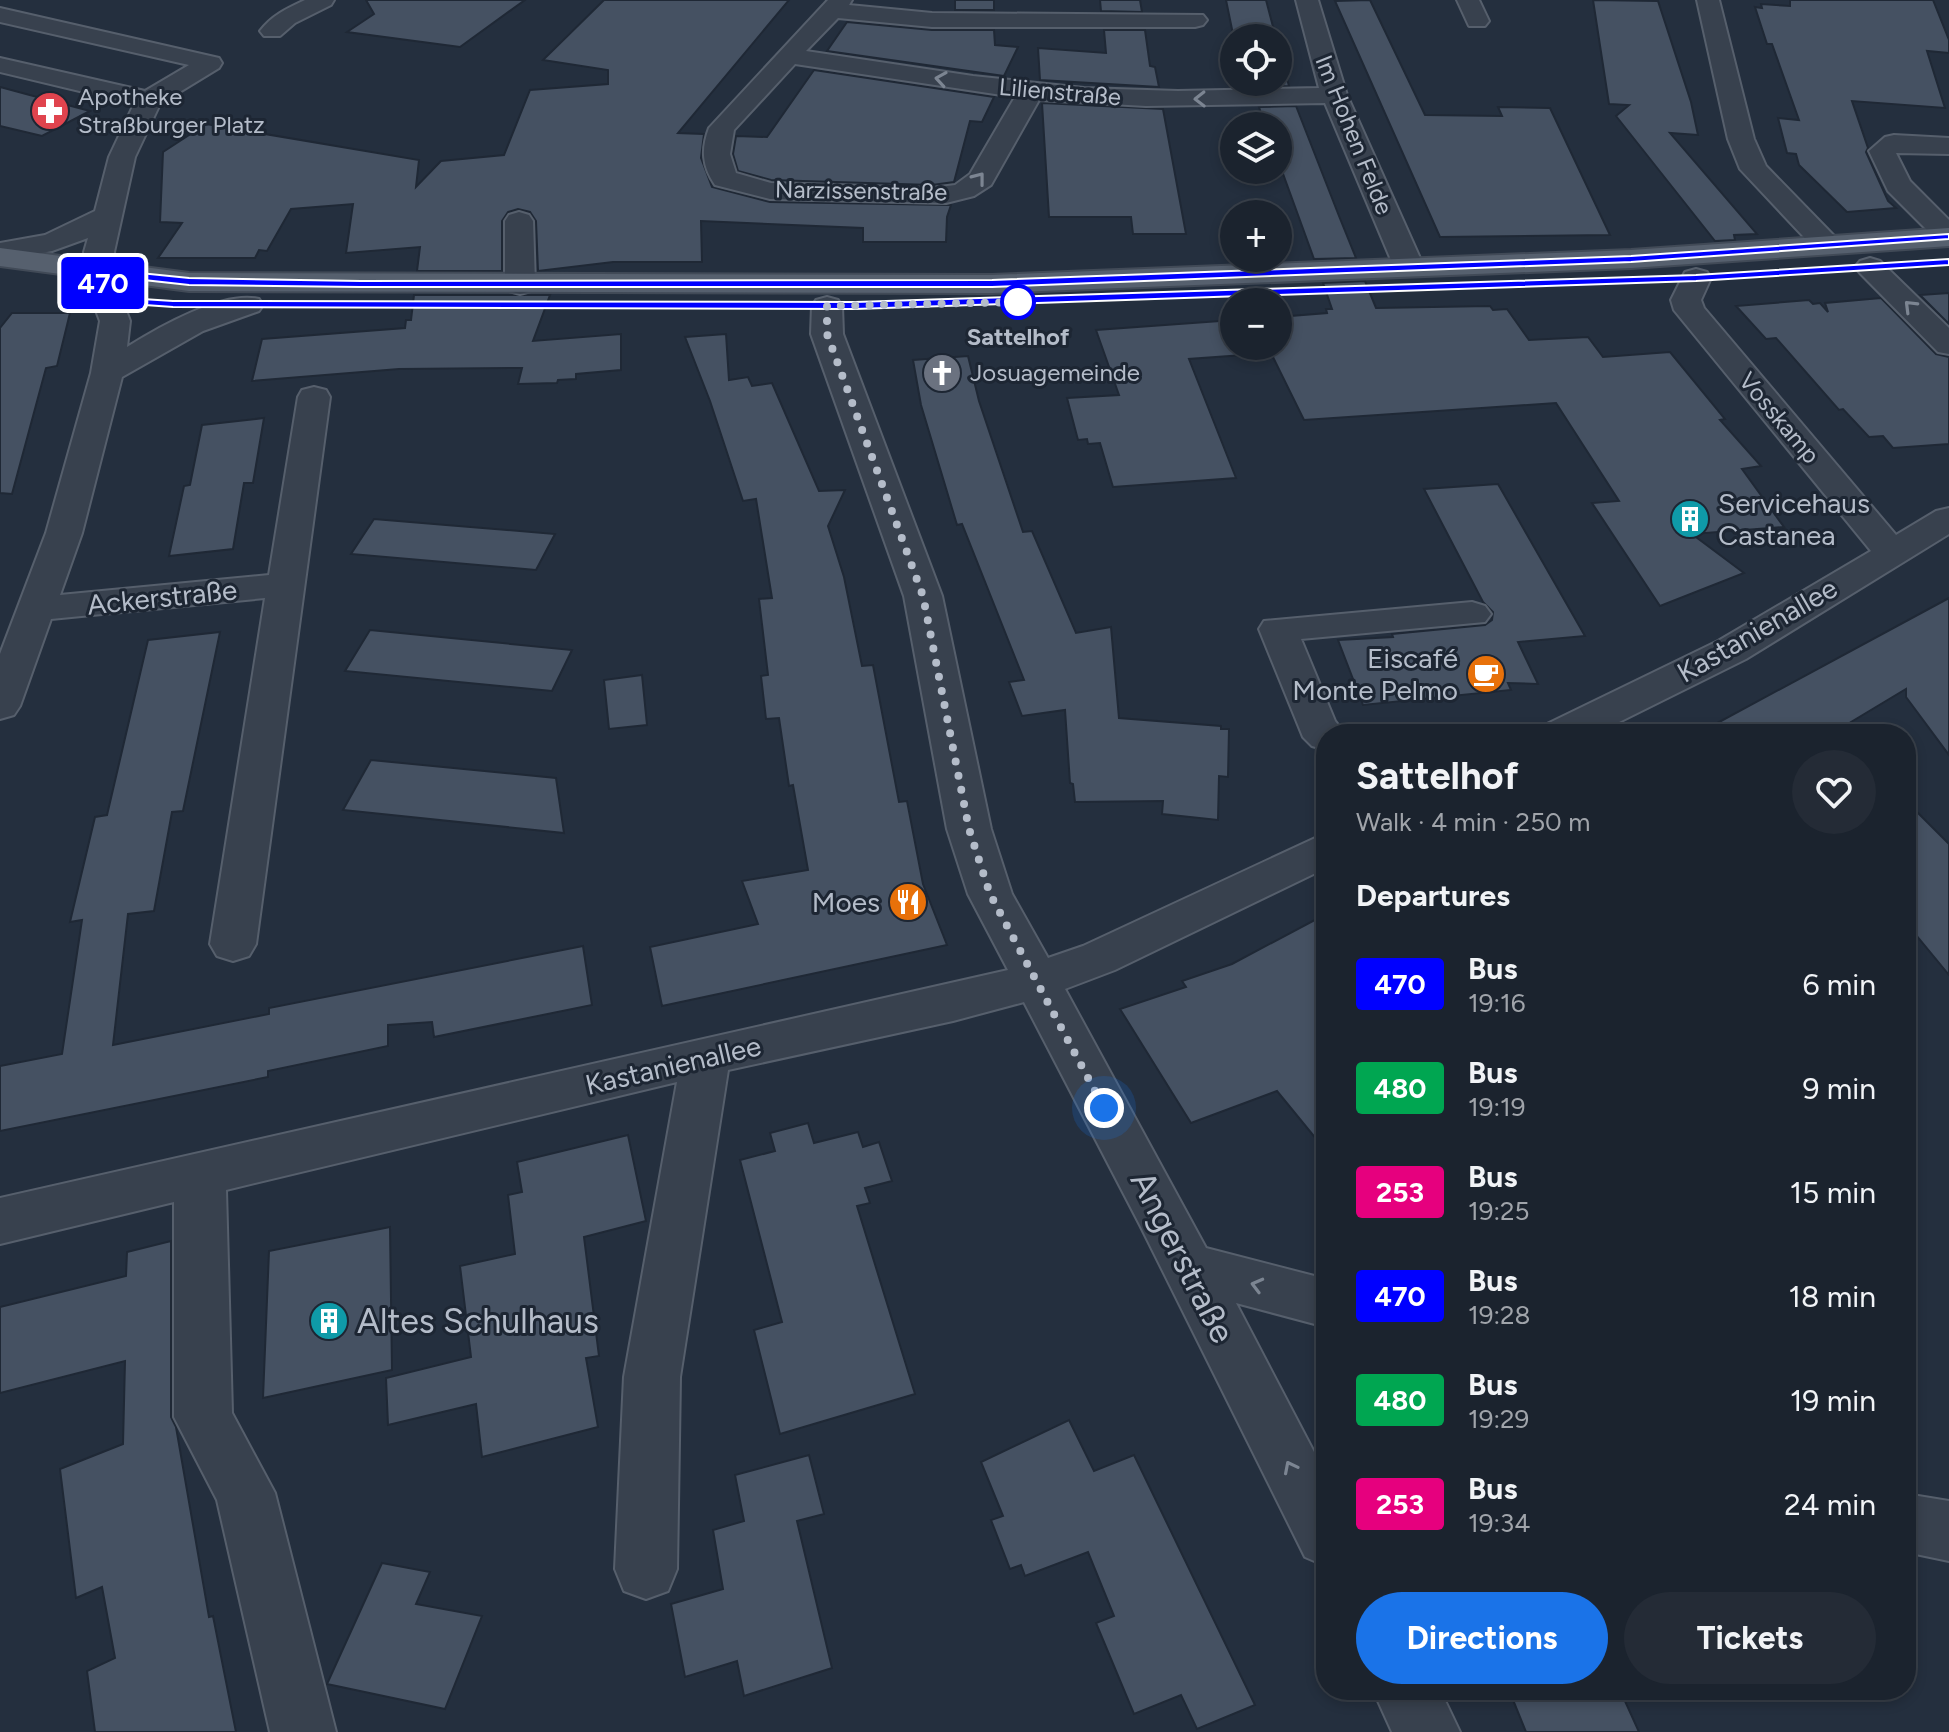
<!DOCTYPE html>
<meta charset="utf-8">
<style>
:root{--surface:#1b232e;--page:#242b36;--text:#f1f3f6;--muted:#a0a4aa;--line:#39404a;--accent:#1a73e8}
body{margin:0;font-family:Figtree,sans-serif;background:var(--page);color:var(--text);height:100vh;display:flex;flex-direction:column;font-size:30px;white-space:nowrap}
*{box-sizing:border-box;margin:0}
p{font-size:26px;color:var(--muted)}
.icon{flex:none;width:44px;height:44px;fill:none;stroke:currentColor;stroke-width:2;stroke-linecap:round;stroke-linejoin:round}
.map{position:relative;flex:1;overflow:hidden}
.drawer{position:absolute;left:1316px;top:724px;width:600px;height:976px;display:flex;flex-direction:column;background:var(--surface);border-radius:32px;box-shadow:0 4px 12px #0003,0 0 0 2px var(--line)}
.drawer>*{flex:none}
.badge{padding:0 16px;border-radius:6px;font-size:28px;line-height:52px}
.buttons{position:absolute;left:1220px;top:24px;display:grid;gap:16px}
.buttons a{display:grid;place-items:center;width:72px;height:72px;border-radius:50%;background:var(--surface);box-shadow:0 4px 12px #0003,0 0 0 2px var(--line);font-size:40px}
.you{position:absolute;width:40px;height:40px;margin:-20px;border:6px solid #fff;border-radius:50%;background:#1a73e8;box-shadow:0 0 0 12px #1a73e833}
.map>.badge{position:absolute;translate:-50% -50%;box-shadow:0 0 0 4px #fff}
h2{padding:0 40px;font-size:30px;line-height:72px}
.round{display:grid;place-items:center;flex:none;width:84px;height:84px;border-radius:42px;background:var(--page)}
.headline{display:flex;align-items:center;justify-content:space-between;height:136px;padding:0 40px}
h1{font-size:38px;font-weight:700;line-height:60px}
.primary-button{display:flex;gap:16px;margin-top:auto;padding:16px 40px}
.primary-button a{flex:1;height:92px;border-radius:48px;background:var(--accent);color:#fff;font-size:32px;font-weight:700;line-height:92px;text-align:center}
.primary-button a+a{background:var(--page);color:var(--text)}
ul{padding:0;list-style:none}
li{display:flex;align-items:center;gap:24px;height:104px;padding:0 40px}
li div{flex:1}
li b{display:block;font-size:30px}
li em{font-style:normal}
li .badge{min-width:88px;font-weight:700;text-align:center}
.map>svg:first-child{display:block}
.building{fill:#455162;stroke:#1f2835;stroke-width:2}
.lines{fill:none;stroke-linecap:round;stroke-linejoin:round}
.minor-casing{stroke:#565f6c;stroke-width:4}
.major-casing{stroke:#414a57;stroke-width:4}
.minor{fill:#38414e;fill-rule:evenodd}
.major{fill:#56606e;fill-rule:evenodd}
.oneway{stroke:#7c8592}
.line{fill:#00f;stroke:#fff;stroke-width:2}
.walk{stroke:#b4bcc9;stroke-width:8;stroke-dasharray:0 14.4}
.stop-dot{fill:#fff;stroke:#00f;stroke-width:4}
.labels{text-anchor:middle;stroke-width:6;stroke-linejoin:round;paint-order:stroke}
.far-street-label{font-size:24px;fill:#b4bcc9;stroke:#1d2633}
.far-poi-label{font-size:24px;fill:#b4bcc9;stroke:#1d2633;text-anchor:start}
.far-stop-label{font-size:24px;font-weight:bold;fill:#b4bcc9;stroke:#1d2633}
.poi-label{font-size:28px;fill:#b4bcc9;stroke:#1d2633;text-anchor:end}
.street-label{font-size:28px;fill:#b4bcc9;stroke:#1d2633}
.near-street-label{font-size:34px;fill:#b4bcc9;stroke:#1d2633}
.near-poi-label{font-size:34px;fill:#b4bcc9;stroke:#1d2633;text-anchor:start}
</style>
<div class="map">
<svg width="1949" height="1732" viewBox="0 0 1949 1732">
<rect width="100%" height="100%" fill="#242f3e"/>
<g class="building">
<path d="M 366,0 L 525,0 L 460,47 L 347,32 L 374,14 Z"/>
<path d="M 604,0 L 789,0 L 678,133 L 704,134 L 701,158 L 712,187 L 770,202 L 951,205 L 947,217 L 946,242 L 863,242 L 863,228 L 701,221 L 702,262 L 613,262 L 538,271 L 536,221 L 530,212 L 518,209 L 508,212 L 502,221 L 502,271 L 417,271 L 420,247 L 346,253 L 353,204 L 291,209 L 267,251 L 259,250 L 255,258 L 158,258 L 182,223 L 160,222 L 163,152 L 206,124 L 419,160 L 416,187 L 441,161 L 504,155 L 530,90 L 608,84 L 608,70 L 543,60 Z"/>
<rect x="955" y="0" width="39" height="10"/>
<path d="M 1100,0 L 1140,0 L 1142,12 L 1101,11 Z"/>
<path d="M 1226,0 L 1266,0 L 1276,38 L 1234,39 Z"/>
<path d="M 1370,0 L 1425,115 L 1502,116 L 1498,107 L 1550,108 L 1610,235 L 1440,237 L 1335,1 Z"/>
<path d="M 1593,0 L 1658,1 L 1691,102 L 1698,135 L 1670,133 L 1757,234 L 1734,235 L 1735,240 L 1715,241 L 1616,116 L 1629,105 L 1609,104 Z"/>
<path d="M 1790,0 L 1933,0 L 1949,40 L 1949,53 L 1927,51 L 1945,108 L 1852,101 L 1868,148 L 1866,152 L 1888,201 L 1896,208 L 1847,212 L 1799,165 L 1796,154 L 1787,153 L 1778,118 L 1799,120 L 1772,44 L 1767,44 L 1755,7 L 1762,8 L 1761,4 L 1790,6 Z"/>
<path d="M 847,22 L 932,30 L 994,30 L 995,45 L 1018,47 L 1004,76 L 827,51 Z"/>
<path d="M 1104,30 L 1145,30 L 1150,66 L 1155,67 L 1159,87 L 1040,80 L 1038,48 L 1106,53 Z"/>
<path d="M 1278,46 L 1289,86 L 1243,87 L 1243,82 L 1278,82 Z"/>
<path d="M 814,70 L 994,97 L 982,122 L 970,121 L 954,182 L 932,185 L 771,180 L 738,171 L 733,154 L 736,136 L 767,137 Z"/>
<path d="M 0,87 L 26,94 L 90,111 L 42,136 L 0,126 Z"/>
<path d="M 1042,103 L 1163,109 L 1186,234 L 1133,234 L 1131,217 L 1049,217 Z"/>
<path d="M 1296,106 L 1339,216 L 1356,258 L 1314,259 L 1278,160 L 1278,126 L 1265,126 L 1259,107 Z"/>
<path d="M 1365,281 L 1376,308 L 1490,306 L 1493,310 L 1507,309 L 1529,340 L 1588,337 L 1603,357 L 1670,352 L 1725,419 L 1720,420 L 1761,466 L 1742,469 L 1784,527 L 1692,534 L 1744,573 L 1660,606 L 1592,503 L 1619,501 L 1556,403 L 1304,420 L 1271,353 L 1189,359 L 1236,478 L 1113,487 L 1100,443 L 1088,444 L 1087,439 L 1078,440 L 1067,398 L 1119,395 L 1096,330 L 1234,320 L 1234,346 L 1278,346 L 1278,317 L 1327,313 L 1326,309 L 1332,309 L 1323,283 Z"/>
<path d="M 1949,293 L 1949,324 L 1920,295 Z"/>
<path d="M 414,295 L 550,295 L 533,341 L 621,334 L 621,370 L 576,374 L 576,379 L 558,380 L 557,383 L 518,384 L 522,368 L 399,369 L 252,381 L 262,339 L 405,328 L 406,320 L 411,320 Z"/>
<path d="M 1881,298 L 1936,354 L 1949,357 L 1949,444 L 1893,448 L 1883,436 L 1869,437 L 1843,409 L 1839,410 L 1776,338 L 1766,339 L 1736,306 L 1809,300 L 1813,304 L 1820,303 L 1828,312 L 1825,303 Z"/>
<path d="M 12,313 L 70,313 L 57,366 L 46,368 L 12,494 L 0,493 L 0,328 Z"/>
<path d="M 726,334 L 729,380 L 748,377 L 752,386 L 772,383 L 819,491 L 845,490 L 828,526 L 844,577 L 862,666 L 873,665 L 899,802 L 907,801 L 923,884 L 947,945 L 662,1006 L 650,947 L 758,924 L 742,881 L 808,870 L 793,785 L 789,786 L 779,718 L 766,719 L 761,676 L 768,675 L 759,599 L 772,598 L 756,499 L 743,501 L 710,401 L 685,337 Z"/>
<path d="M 968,356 L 979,401 L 1023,532 L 1032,531 L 1076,633 L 1111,627 L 1119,718 L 1221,726 L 1221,729 L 1229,729 L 1228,777 L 1219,776 L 1218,820 L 1162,814 L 1163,801 L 1075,802 L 1073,784 L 1070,783 L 1065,710 L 1022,716 L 1009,682 L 1024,680 L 962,524 L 957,525 L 921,405 L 913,360 Z"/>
<path d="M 264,418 L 253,483 L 244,483 L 233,549 L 169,556 L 184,486 L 190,485 L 202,425 Z"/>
<path d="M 1498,484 L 1585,636 L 1518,642 L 1538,684 L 1508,683 L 1511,690 L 1363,705 L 1338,640 L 1393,637 L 1392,634 L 1485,625 L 1492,620 L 1493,612 L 1483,602 L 1424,489 Z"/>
<path d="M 374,519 L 446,525 L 555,534 L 536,570 L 351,554 Z"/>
<path d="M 1949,598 L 1949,755 L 1906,697 L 1906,689 L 1831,734 L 1697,734 Z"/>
<path d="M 370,630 L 451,638 L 572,650 L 552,691 L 345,671 Z"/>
<path d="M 220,632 L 183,811 L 172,812 L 154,911 L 128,914 L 113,1045 L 269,1014 L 269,1008 L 583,946 L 592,1005 L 434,1037 L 432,1022 L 388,1025 L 388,1046 L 268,1071 L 268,1077 L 0,1131 L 0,1066 L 62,1054 L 82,920 L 70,922 L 95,817 L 107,815 L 148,640 Z"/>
<path d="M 642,675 L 647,725 L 609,729 L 604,680 Z"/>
<path d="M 371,760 L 556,778 L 564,833 L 343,810 Z"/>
<path d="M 1906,801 L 1949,844 L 1949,975 L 1906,923 Z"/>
<path d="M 1326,914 L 1326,1151 L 1277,1091 L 1191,1123 L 1120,1009 L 1186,987 L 1182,981 L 1232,964 Z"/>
<path d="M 808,1123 L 814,1143 L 858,1132 L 863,1147 L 879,1142 L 892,1181 L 865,1188 L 870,1203 L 857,1206 L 915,1394 L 780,1434 L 754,1330 L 782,1322 L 740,1160 L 775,1151 L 770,1133 Z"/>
<path d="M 628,1135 L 646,1221 L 584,1237 L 599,1356 L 586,1358 L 598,1427 L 482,1457 L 476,1404 L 388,1425 L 386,1378 L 471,1357 L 460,1266 L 515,1254 L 508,1195 L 522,1192 L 517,1162 Z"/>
<path d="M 390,1227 L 392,1370 L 263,1398 L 269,1251 Z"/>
<path d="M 171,1241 L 171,1417 L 176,1427 L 209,1617 L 213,1616 L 236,1732 L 95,1732 L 87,1671 L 115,1658 L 102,1587 L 76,1598 L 60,1469 L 123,1444 L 125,1361 L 0,1393 L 0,1307 L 126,1276 L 127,1252 Z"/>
<path d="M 1069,1420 L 1094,1471 L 1134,1455 L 1255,1705 L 1197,1729 L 1181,1695 L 1134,1714 L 1096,1623 L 1114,1616 L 1088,1552 L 1025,1576 L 1021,1565 L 1010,1569 L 991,1520 L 1003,1516 L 981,1462 Z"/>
<path d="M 809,1455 L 824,1514 L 797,1521 L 832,1668 L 744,1696 L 737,1661 L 685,1677 L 671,1604 L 723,1589 L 713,1530 L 744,1521 L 735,1475 Z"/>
<path d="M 382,1563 L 430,1572 L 416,1604 L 482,1616 L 445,1709 L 327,1684 Z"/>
<path d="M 1509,1690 L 1620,1690 L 1639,1732 L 1526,1732 Z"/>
</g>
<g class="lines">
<defs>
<g id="minor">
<path d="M 305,0 L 334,0 L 331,5 L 295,23 L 280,36 L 264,36 L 260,31 C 272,15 288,8 305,0 Z"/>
<path d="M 828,0 L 852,0 L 849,5 L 932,13 L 1203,15 L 1207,20 L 1203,25 L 1195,27 L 932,27 L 838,18 L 806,51 L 973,76 L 1084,88 L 1178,91 L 1319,88 L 1296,0 L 1318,0 L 1347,95 L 1424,267 L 1419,273 L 1409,276 L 1399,273 L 1394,267 L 1325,103 L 1146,106 L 1039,100 L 991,185 L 974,196 L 946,203 L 770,199 L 715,185 C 702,166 701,149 709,128 ZM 795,64 L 1015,97 L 970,174 L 955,185 L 932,188 L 771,183 L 736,173 L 730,154 L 734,130 Z"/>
<path d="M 1457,0 L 1479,0 L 1489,21 L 1485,26 L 1469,26 Z"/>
<path d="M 1697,0 L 1719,0 L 1754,139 L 1766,166 L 1837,239 L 1841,245 L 1837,251 L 1827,254 L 1817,251 L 1740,169 L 1728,139 Z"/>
<path d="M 0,8 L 219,58 L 222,63 L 219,68 L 160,104 L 135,157 L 114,252 L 122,300 L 130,321 L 127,347 C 157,328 223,290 259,299 L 263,305 L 259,311 L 203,331 L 122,377 L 82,533 L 60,595 L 269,575 L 298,397 L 302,390 L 314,387 L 326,390 L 330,397 L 256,944 L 249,956 L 233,961 L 217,956 L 210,944 L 265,598 L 51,619 L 20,706 L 14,715 L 0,719 L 0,654 L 46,533 L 91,373 L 100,321 L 92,300 L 84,252 L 88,238 L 52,251 L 0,261 L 0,243 L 45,235 L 95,211 L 109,157 L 134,104 L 0,72 L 0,58 L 145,91 L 189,65 L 0,22 Z"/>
<path d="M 1894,135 L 1949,138 L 1949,154 L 1896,153 L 1910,181 L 1949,220 L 1949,245 L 1939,242 L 1888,191 L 1869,151 L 1885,137 Z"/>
<path d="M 519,212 L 529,215 L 533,221 L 535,285 L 531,291 L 520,294 L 509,291 L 505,285 L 505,221 L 509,215 Z"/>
<path d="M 1870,258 L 1880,261 L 1949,328 L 1949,354 L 1938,352 L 1860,273 L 1855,267 L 1860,261 Z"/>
<path d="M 1696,269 L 1707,272 L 1711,278 L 1701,300 L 1704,308 L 1896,535 L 1936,511 L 1949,508 L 1949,534 L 1746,659 L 1595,734 L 1541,734 L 1547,724 L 1718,641 L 1871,551 L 1674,310 L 1671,300 L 1685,272 Z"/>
<path d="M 827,297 L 838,300 L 842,306 L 843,334 L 942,596 L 991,829 L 1012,894 L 1048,958 L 1083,946 L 1326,833 L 1326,868 L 1115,970 L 1065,989 L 1206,1248 L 1326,1279 L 1326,1327 L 1236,1303 L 1326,1475 L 1326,1566 L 1305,1557 L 1140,1225 L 1024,1002 L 953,1021 L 728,1070 L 680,1377 L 677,1569 L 668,1591 L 646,1599 L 624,1591 L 615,1569 L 624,1377 L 677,1082 L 226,1190 L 232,1413 L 275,1493 L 336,1732 L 270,1732 L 217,1500 L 174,1417 L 174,1202 L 0,1244 L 0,1198 L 1008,970 L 968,894 L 947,829 L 904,596 L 811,334 L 812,306 L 816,300 Z"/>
<path d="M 1472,602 L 1485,606 L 1491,614 L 1485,622 L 1301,639 L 1335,721 L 1345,734 L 1326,734 L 1326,750 L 1312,746 L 1303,737 L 1259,629 L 1264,621 Z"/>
<path d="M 1906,1494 L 1949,1501 L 1949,1561 L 1906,1552 Z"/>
<path d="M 1373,1690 L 1440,1690 L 1460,1732 L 1392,1732 Z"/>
</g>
<path id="major" d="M 1949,228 L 1949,246 L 1631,268 L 992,293 L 189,291 L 0,266 L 0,248 L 189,273 L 992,275 L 1631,250 Z"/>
</defs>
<use href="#minor" class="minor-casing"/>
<use href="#major" class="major-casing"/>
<use href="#minor" class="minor"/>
<use href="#major" class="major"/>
</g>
<defs><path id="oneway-chevron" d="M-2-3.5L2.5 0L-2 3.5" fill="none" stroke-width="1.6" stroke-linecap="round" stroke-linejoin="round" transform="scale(2)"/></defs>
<g class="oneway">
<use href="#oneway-chevron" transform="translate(941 79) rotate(-171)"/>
<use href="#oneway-chevron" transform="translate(1200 99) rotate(179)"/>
<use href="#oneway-chevron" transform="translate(979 178) rotate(-52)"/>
<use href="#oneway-chevron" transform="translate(1910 306) rotate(-135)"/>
<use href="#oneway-chevron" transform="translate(1257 1285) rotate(-165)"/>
<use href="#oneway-chevron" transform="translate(1290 1467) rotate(-117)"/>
</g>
<path class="line" d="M 1949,234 L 1949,239 L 1631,262 L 992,287 L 361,287 L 189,285 L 107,276 L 112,297 L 173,301 L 855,302 L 1696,275 L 1949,259 L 1949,265 L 1696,281 L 855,309 L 173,307 L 103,302 L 96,272 L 101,269 L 189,278 L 361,281 L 992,280 L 1631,256 Z"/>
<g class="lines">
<path class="walk" d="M 1018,302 L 1023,302 L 827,306 L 827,334 L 923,596 L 969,829 L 990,894 L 1104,1108"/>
</g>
<defs>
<symbol id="pharmacy-disc" viewBox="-11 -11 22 22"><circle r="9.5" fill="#e0444e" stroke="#1d2633"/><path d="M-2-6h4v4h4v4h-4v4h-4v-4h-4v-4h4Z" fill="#fff"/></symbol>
<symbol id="church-disc" viewBox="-11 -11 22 22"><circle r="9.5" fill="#6b7280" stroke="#1d2633"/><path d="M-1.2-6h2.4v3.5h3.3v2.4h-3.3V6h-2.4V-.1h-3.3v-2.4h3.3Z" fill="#fff"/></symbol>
<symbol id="building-disc" viewBox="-11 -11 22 22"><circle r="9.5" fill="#0f9aa8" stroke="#1d2633"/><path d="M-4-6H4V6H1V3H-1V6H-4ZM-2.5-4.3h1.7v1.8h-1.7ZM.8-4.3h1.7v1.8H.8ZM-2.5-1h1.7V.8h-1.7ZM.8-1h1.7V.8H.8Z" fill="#fff"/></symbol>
<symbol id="cafe-disc" viewBox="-11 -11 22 22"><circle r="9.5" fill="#e8710a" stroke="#1d2633"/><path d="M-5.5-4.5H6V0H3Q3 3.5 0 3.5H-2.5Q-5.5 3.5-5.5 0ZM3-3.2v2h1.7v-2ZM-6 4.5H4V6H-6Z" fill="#fff"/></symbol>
<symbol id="restaurant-disc" viewBox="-11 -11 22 22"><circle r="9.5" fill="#e8710a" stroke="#1d2633"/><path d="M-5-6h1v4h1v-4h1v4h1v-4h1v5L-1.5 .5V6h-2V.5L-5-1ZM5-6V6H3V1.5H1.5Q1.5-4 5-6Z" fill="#fff"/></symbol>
</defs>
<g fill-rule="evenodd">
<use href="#pharmacy-disc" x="28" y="89" width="44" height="44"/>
<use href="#church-disc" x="920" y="351" width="44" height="44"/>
<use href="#building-disc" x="1668" y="497" width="44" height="44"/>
<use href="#cafe-disc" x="1464" y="652" width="44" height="44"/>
<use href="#restaurant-disc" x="886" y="880" width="44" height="44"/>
<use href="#building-disc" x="307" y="1299" width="44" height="44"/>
</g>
<circle class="stop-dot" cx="1018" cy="302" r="16"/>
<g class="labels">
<g class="far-street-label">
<text transform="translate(1060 92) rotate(5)" y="8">Lilienstraße</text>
<text transform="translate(1354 135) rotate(68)" y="8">Im Hohen Felde</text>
<text transform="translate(861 191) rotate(1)" y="8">Narzissenstraße</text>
<text transform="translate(1779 418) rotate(50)" y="8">Vosskamp</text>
</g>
<g class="far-poi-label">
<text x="78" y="105">Apotheke<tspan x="78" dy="28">Straßburger Platz</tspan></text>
<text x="970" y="381">Josuagemeinde</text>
</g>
<g class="far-stop-label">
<text x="1018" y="345">Sattelhof</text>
</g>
<g class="poi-label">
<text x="1718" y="513" text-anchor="start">Servicehaus<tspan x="1718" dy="32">Castanea</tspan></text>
<text x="1458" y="668">Eiscafé<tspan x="1458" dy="32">Monte Pelmo</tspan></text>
<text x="880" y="912">Moes</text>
</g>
<g class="street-label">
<text transform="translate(162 597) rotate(-6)" y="10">Ackerstraße</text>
<text transform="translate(1757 630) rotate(-30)" y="10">Kastanienallee</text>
<text transform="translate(673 1065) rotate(-13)" y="10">Kastanienallee</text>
</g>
<g class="near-street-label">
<text transform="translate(1183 1257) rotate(63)" y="12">Angerstraße</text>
</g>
<g class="near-poi-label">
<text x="357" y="1333">Altes Schulhaus</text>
</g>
</g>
</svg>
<div class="buttons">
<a><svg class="icon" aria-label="locate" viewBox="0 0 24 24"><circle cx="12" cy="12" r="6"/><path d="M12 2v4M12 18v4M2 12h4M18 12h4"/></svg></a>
<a><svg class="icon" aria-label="layers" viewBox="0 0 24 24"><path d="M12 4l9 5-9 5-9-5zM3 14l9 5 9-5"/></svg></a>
<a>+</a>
<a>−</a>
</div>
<div class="you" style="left:1104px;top:1108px"></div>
<b class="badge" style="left:103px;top:283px;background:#00f;color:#fff">470</b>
<section class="drawer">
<div class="headline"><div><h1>Sattelhof</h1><p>Walk · 4 min · 250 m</p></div><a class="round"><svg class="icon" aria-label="heart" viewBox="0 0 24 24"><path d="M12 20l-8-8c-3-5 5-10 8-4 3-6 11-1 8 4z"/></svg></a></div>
<h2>Departures</h2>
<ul>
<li><span class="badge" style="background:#00f;color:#fff">470</span><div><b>Bus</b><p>19:16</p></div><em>6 min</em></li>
<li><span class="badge" style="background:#00a651;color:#fff">480</span><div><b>Bus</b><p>19:19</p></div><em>9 min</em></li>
<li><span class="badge" style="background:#e6007e;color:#fff">253</span><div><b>Bus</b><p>19:25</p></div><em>15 min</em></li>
<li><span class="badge" style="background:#00f;color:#fff">470</span><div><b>Bus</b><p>19:28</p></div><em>18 min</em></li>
<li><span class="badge" style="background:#00a651;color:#fff">480</span><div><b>Bus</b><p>19:29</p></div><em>19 min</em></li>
<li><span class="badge" style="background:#e6007e;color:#fff">253</span><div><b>Bus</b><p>19:34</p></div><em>24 min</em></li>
</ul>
<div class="primary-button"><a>Directions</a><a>Tickets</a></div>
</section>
</div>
